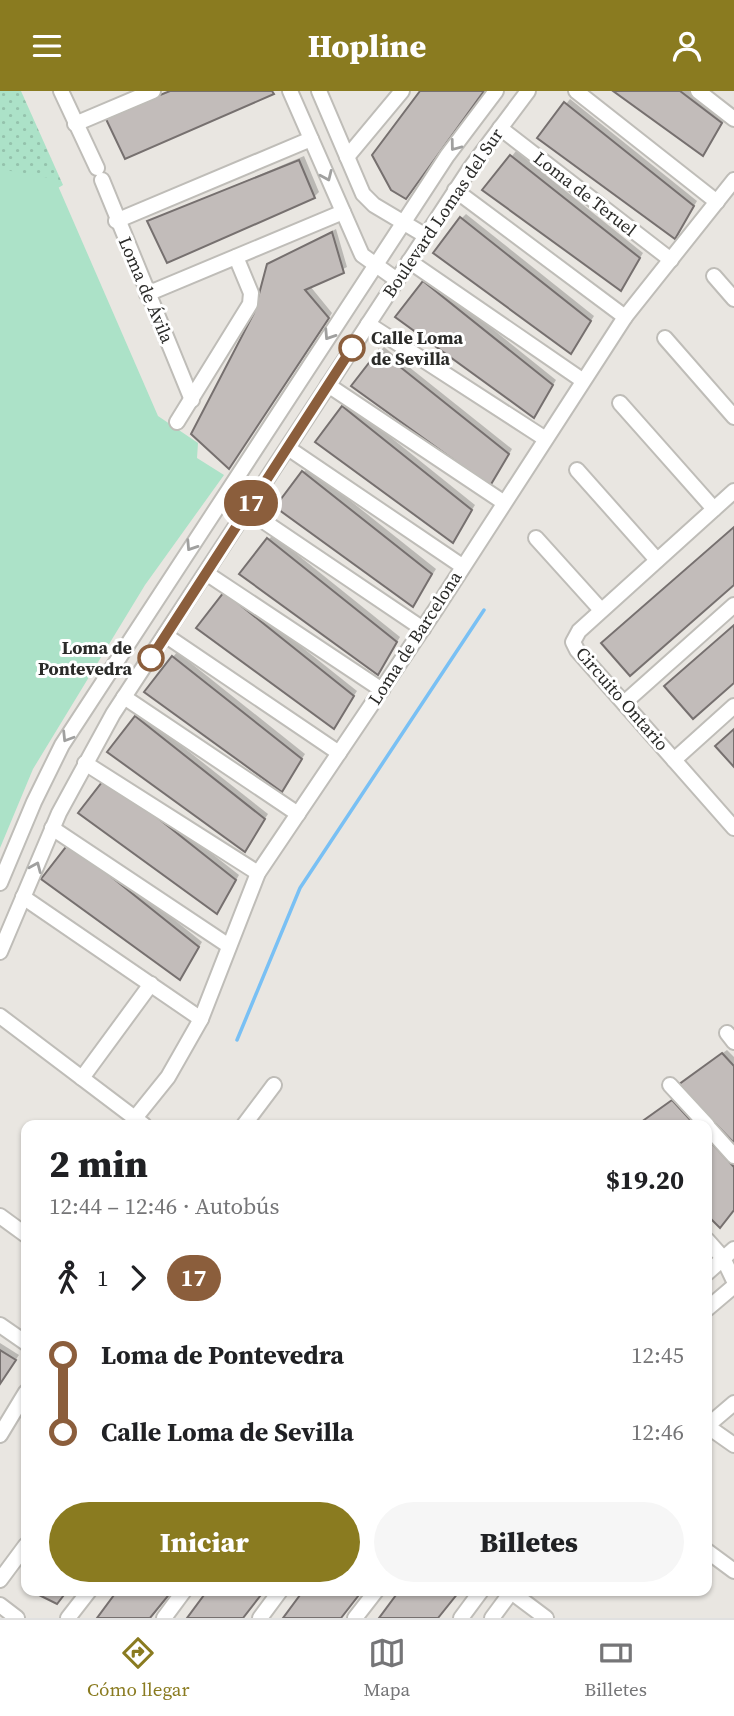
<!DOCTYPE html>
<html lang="es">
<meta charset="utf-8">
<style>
:root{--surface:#fff;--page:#f6f6f6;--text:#202124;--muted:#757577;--line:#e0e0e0;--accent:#8a7b20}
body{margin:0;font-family:"Source Serif 4",serif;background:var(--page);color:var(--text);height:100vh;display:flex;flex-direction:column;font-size:26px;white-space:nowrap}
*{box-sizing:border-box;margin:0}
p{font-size:23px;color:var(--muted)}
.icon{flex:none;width:38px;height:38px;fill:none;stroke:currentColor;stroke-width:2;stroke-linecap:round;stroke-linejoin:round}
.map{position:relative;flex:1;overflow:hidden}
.sheet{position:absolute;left:21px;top:1029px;width:691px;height:476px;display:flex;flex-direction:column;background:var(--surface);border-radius:14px;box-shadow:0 2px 5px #0004}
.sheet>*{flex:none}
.badge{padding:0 14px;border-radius:23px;font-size:24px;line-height:46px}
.map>.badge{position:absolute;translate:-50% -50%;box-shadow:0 0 0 4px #fff}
.legs{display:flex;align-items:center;gap:10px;height:77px;padding:0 28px;font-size:23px}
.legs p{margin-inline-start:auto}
.summary{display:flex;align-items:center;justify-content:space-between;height:119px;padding:0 28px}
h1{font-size:38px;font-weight:800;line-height:52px}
.action{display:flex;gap:14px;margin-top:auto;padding:14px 28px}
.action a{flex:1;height:80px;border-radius:42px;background:var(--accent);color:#fff;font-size:28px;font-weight:800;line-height:80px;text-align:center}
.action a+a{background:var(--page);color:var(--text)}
ul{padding:0 28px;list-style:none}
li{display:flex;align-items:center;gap:24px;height:77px;font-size:26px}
li i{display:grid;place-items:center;width:10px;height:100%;margin:0 9px;background:currentColor}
li i::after{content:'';width:18px;height:18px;margin:-9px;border:5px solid;border-radius:50%;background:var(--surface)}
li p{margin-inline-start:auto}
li:first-child i{background:linear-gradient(#0000 50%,currentColor 0)}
li:last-child i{background:linear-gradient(currentColor 50%,#0000 0)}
header{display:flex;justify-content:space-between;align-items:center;height:91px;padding:0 28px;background:var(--accent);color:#fff;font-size:32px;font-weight:800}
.menu{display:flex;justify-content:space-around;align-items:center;height:98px;border-top:2px solid var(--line);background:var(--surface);font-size:19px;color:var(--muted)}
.menu a{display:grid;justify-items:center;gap:4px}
.menu .selected{color:var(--accent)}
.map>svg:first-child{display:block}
.grass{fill:url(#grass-dots)}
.green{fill:#ace2c8}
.shadow{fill:#0003}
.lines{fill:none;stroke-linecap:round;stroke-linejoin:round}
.stream{stroke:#79c0f4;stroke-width:3.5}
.building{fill:#c2bcba;stroke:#76706f;stroke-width:2}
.minor-casing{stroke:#bfbdb8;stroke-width:18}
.minor{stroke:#fff;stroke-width:14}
.oneway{stroke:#a0a09f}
.line-1-casing{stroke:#fff;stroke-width:16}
.line-1{stroke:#8b5e3c;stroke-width:10}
.stop-1-dot{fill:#fff;stroke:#8b5e3c;stroke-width:3.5}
.labels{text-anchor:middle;stroke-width:6;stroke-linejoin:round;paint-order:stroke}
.street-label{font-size:18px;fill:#2b2b29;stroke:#fff}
.stop-label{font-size:18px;font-weight:bold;fill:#2b2b29;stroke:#fff;text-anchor:start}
</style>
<header><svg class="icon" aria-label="menu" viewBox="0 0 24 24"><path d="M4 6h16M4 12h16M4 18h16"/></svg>Hopline<svg class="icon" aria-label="person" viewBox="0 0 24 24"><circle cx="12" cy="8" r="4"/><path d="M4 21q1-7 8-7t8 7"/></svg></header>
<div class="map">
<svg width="734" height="1527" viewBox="0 0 734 1527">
<defs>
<pattern id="grass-dots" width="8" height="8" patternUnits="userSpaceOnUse" patternTransform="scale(1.75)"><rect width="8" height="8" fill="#ace2c8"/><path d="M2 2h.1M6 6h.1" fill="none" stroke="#94c2ac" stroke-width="1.8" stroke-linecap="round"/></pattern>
</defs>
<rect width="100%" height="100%" fill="#e9e6e1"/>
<path class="grass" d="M 0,0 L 21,0 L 63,94 L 53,100 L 0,84 Z"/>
<path class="green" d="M 0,78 L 55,88 L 158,325 L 198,352 L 197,367 L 224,384 L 145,494 L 33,678 L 0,757 Z"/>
<g class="shadow">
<path d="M 616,0 L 690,0 L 726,27 L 703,63 Z"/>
<path d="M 570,8 L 697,110 L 675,146 L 566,13 Z"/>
<path d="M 516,60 L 643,162 L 621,198 L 485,99 Z"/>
<path d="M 304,65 L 319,101 L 314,106 L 149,131 Z"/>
<path d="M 466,123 L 594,225 L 571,261 L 462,127 Z"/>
<path d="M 336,138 L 347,176 L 310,195 L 332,222 L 233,372 L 256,223 L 269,174 Z"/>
<path d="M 429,187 L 556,289 L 534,325 L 424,192 Z"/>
<path d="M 384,256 L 512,358 L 494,389 L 380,260 Z"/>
<path d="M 348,312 L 475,414 L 453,449 L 317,350 Z"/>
<path d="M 308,376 L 436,478 L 413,514 L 277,415 Z"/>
<path d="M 273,444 L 400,546 L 378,582 L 269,448 Z"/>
<path d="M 229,498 L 357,600 L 334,635 L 198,537 Z"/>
<path d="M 177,561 L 305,663 L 282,699 L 146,600 Z"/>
<path d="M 140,622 L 268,723 L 245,759 L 136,626 Z"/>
<path d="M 111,683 L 239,784 L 221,816 Z"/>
<path d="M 75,749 L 202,851 L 180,887 Z"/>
<path d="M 727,959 L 734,966 L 734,1050 L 685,989 Z"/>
<path d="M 677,1006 L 703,1034 L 638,1034 Z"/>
<path d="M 707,1038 L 734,1067 L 734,1117 L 707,1121 Z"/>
<path d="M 0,1252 L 19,1264 L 0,1292 Z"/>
</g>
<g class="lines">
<path class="stream" d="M 237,949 L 300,797 L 484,519"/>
</g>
<g class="building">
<path d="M 170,0 L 272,0 L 274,3 L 125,68 L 105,26 Z"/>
<path d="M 420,0 L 484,0 L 406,108 L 391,99 L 372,64 Z"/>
<path d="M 613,0 L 680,0 L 722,32 L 703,65 Z"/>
<path d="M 564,11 L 694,115 L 675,148 L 537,47 Z"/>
<path d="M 510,64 L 640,167 L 621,200 L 482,99 Z"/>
<path d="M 299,69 L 315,107 L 167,172 L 147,130 Z"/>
<path d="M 460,126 L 591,230 L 571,263 L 433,162 Z"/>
<path d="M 332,141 L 344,182 L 305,199 L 329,227 L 229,378 L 191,343 L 254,222 L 267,173 Z"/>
<path d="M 423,190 L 553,294 L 534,327 L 395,226 Z"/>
<path d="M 379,259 L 509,363 L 490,395 L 351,295 Z"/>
<path d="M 342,315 L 472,419 L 453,452 L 315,351 Z"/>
<path d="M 302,380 L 432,483 L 413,516 L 275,416 Z"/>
<path d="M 734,436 L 734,494 L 630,585 L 601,552 Z"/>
<path d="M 267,447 L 397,551 L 378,584 L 239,483 Z"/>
<path d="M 224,501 L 354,605 L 334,638 L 196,537 Z"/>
<path d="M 734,534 L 734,592 L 693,628 L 664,595 Z"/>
<path d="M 172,565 L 302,668 L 282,701 L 144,601 Z"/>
<path d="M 135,625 L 265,728 L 245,761 L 107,661 Z"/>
<path d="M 734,638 L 734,676 L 715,655 Z"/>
<path d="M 106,686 L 236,789 L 217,823 L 78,722 Z"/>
<path d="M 69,752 L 199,856 L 180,889 L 41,788 Z"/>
<path d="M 722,962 L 734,975 L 734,1052 L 678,994 Z"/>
<path d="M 672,1009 L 695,1034 L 637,1034 Z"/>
<path d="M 707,1047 L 734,1076 L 734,1119 L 720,1137 L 707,1124 Z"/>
<path d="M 0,1259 L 16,1269 L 0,1293 Z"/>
<path d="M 31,1500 L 67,1500 L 57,1513 Z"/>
<path d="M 117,1500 L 172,1500 L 150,1527 L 97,1527 Z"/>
<path d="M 207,1500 L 264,1500 L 243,1527 L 187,1527 Z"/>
<path d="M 303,1500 L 362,1500 L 341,1527 L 283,1527 Z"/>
<path d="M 399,1500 L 454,1500 L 458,1502 L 438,1527 L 379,1527 Z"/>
</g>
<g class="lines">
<defs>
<g id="minor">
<path d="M 61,0 L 97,77"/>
<path d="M 290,0 L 362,164 L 397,189"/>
<path d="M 319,0 L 363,103 L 374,114 L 426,145"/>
<path d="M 576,0 L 717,111"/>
<path d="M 698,0 L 734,28"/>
<path d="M 75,33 L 153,0"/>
<path d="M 500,37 L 671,169"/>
<path d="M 347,66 L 402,0"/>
<path d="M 102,89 L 192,309"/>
<path d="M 455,99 L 625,226"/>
<path d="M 116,130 L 311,48"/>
<path d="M 409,170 L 582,289"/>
<path d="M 714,185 L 734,208"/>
<path d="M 147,203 L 343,121"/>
<path d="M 368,233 L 544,347"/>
<path d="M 665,247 L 734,326"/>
<path d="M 328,294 L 503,411"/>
<path d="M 620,312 L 714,418"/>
<path d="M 177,331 L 250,213 L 251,202 L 236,166"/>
<path d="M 288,357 L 462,475"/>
<path d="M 577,379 L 657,469"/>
<path d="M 734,400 L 579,540 L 573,551 L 577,559 L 734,737"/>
<path d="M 247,419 L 423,538"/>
<path d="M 536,447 L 601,519"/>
<path d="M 206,482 L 382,599"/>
<path d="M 165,544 L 339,662"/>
<path d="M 124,606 L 298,723"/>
<path d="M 624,612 L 734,514"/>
<path d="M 674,669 L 734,615"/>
<path d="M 85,672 L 258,782"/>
<path d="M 52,737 L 229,855"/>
<path d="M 0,792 L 34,711 L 62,654 L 447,65 L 496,0"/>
<path d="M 23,806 L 201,928"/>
<path d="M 0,861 L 59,722 L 113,623 L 469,79 L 528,0"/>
<path d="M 0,925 L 144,1034"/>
<path d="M 727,942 L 734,951"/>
<path d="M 82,987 L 151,893"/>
<path d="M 670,994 L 707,1034"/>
<path d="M 135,1027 L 168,986 L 201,928 L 258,782 L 436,518 L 625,226 L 734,89"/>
<path d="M 244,1034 L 274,994"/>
<path d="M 707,1035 L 734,1065"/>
<path d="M 0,1125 L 26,1144"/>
<path d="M 707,1149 L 723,1167 L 734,1190"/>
<path d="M 707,1182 L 734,1158"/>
<path d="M 707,1218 L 734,1195"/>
<path d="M 0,1234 L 26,1252"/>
<path d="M 707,1335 L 734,1312"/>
<path d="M 707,1335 L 734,1354"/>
<path d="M 0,1344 L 26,1301"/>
<path d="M 707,1460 L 734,1480"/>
<path d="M 0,1489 L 26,1454"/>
<path d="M 510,1500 L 546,1527"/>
<path d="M 0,1514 L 17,1527"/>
<path d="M 68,1527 L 89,1500"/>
<path d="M 164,1527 L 184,1500"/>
<path d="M 260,1527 L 280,1500"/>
<path d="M 355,1527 L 376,1500"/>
<path d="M 461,1527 L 481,1500"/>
<path d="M 492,1527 L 512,1500"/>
</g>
</defs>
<use href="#minor" class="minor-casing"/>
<use href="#minor" class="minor"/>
</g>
<defs><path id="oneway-chevron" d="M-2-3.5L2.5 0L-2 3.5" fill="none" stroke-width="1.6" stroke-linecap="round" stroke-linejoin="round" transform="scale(1.75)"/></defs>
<g class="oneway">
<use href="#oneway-chevron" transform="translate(455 55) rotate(127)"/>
<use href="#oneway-chevron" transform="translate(327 85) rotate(66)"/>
<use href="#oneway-chevron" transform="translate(329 244) rotate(123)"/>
<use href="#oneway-chevron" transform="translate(191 455) rotate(123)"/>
<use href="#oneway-chevron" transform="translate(67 646) rotate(122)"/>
<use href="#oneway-chevron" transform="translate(36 776) rotate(-67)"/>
</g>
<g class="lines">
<defs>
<path id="line-1" d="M 151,567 L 352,257"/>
</defs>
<use href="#line-1" class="line-1-casing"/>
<use href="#line-1" class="line-1"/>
</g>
<g class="stop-1-dot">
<circle cx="352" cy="257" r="12"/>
<circle cx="151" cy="567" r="12"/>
</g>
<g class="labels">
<g class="street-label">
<text transform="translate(585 103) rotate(38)" y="6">Loma de Teruel</text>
<text transform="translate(443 122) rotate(-56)" y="6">Boulevard Lomas del Sur</text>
<text transform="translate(146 199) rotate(67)" y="6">Loma de Ávila</text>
<text transform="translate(415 547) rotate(-57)" y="6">Loma de Barcelona</text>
<text transform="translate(622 608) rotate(49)" y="6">Circuito Ontario</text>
</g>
<g class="stop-label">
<text x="371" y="253">Calle Loma<tspan x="371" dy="21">de Sevilla</tspan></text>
<text x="132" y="563" text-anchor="end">Loma de<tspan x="132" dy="21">Pontevedra</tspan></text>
</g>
</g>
</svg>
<b class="badge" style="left:251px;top:412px;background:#8b5e3c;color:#fff">17</b>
<section class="sheet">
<div class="summary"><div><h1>2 min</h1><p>12:44 – 12:46 · Autobús</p></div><b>$19.20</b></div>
<div class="legs"><svg class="icon" aria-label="walk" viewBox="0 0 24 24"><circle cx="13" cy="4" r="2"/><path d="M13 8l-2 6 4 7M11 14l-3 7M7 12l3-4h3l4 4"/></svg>1<svg class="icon" aria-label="forward" viewBox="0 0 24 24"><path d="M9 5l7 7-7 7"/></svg><b class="badge" style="background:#8b5e3c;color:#fff">17</b></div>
<ul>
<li><i style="color:#8b5e3c"></i><b>Loma de Pontevedra</b><p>12:45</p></li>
<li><i style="color:#8b5e3c"></i><b>Calle Loma de Sevilla</b><p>12:46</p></li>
</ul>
<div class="action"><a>Iniciar</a><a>Billetes</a></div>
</section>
</div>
<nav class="menu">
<a class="selected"><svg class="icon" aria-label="directions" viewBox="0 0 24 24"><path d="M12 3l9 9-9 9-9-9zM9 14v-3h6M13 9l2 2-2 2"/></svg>Cómo llegar</a>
<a><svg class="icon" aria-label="map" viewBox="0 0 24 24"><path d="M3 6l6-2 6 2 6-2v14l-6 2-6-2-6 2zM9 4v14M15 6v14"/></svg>Mapa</a>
<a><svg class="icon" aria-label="tickets" viewBox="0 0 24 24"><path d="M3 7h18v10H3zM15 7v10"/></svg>Billetes</a>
</nav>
